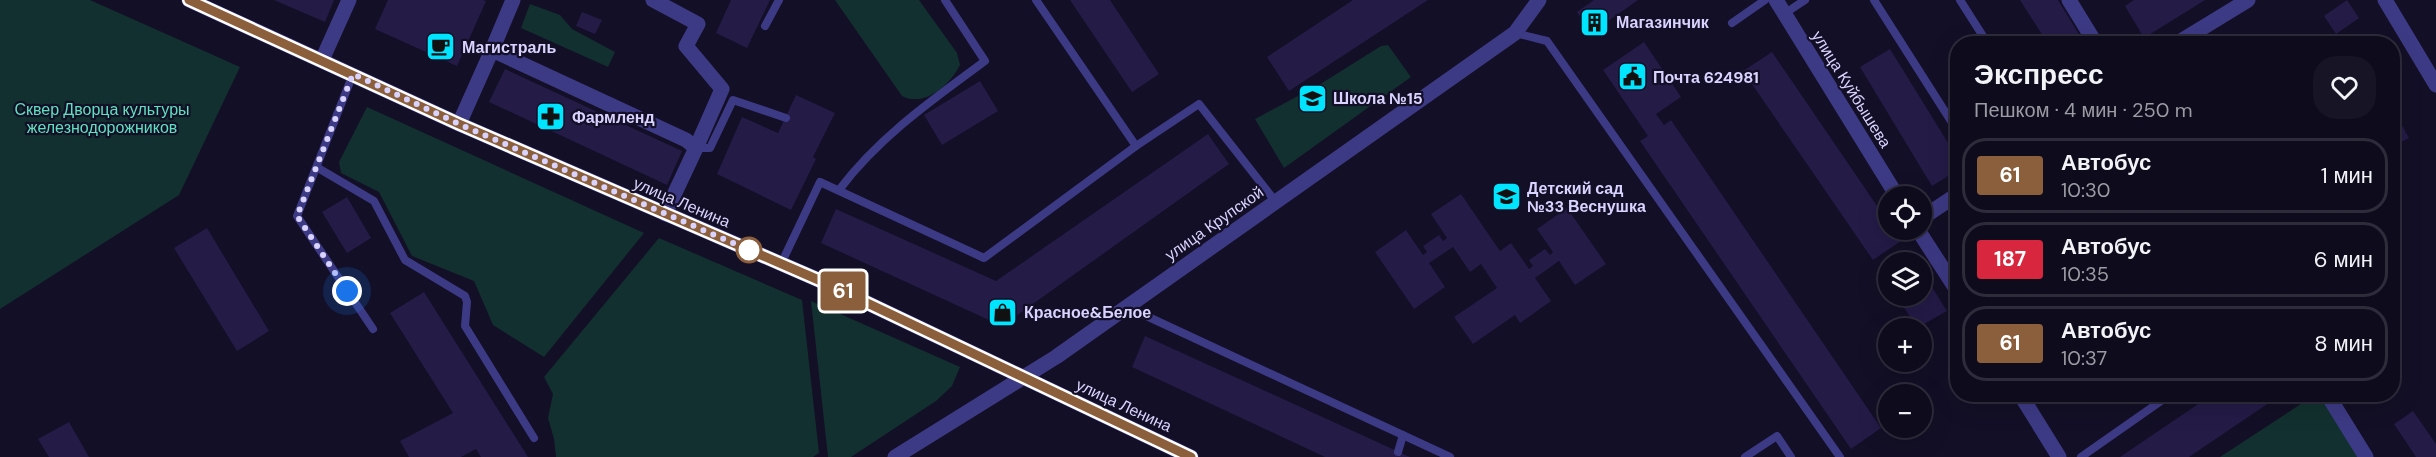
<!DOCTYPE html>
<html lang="ru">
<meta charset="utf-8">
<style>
:root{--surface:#0e0b1c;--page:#171425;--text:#f1f3f6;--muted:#9b9ba3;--line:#2e2b3b}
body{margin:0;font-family:"DM Sans",sans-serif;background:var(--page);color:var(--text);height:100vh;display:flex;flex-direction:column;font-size:22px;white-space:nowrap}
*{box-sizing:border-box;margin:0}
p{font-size:20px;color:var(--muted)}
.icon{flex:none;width:33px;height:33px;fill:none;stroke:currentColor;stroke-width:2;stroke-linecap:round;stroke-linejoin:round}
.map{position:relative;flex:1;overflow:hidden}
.side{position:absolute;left:1950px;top:36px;width:450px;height:366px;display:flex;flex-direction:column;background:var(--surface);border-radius:24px;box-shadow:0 6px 24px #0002,0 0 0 2px var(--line)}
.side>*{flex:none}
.badge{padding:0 12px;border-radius:4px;font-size:21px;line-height:39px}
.controls{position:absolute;left:1878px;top:186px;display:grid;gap:12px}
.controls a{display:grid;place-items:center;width:54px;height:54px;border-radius:50%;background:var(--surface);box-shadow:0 6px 24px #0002,0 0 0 2px var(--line);font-size:30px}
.you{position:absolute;width:30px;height:30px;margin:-15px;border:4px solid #fff;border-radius:50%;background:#1a73e8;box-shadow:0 0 0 9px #1a73e833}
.map>.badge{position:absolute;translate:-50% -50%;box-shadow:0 0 0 3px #fff}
.round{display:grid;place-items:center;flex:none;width:63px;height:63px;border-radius:24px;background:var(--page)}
.head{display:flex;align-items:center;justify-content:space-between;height:102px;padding:0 24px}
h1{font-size:28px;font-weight:700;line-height:45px}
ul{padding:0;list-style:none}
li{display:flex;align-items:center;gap:18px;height:75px;margin:0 12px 9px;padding:0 12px;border:3px solid var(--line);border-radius:24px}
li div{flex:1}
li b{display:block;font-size:22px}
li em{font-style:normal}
li .badge{min-width:66px;font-weight:700;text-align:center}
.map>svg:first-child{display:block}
.green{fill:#12302f}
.building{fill:#241b47}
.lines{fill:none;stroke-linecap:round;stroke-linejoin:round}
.service{stroke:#3d3a85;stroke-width:8}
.minor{stroke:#3d3a85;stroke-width:15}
.tertiary{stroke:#3d3a85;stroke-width:15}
.line-casing{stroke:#fff;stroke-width:14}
.line{stroke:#8b5e3c;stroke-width:9}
.walk{stroke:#d9d4ff;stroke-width:6;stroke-dasharray:0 10.8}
.stop-dot{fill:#fff;stroke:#8b5e3c;stroke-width:3}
.labels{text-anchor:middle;stroke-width:4.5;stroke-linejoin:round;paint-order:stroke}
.poi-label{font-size:16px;font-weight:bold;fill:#d9d4ff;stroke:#130f26;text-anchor:start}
.street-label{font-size:16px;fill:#d9d4ff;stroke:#130f26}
.park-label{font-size:16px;fill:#5fe0c0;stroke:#130f26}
</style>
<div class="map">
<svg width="2436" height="457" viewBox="0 0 2436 457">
<rect width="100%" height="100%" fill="#130f26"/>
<g class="green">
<path d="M 0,0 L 90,0 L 240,67 L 179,195 L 0,309 Z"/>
<path d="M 835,0 L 919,0 L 957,53 L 960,65 C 950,85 924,108 902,96 Z"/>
<path d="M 530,4 L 560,15 L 572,29 L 615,52 L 608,67 L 521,28 Z"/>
<path d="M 1388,45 L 1411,77 L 1284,168 L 1255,119 L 1322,83 L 1381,46 Z"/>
<path d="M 367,107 L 644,233 L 544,357 L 493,325 L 474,281 L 412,256 L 379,192 L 341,173 L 339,162 Z"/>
<path d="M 659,238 L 802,300 L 819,453 L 813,457 L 556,457 L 554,439 L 548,418 L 553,394 L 544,377 Z"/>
<path d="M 811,301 L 960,367 L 952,386 L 936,401 L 851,457 L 828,457 Z"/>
<path d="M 2316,394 L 2326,395 L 2359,457 L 2220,457 Z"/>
</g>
<g class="building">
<path d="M 274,0 L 334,0 L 325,22 Z"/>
<path d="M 388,0 L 483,0 L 486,1 L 457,66 L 375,29 Z"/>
<path d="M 731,0 L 770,0 L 747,48 L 716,33 Z"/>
<path d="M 1070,0 L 1110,0 L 1159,74 L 1132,92 Z"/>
<path d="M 1353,0 L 1428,0 L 1289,91 L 1267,57 Z"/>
<path d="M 1594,0 L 1638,0 L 1591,33 L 1577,12 Z"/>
<path d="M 2020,0 L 2058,0 L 2085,44 L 2048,44 Z"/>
<path d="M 2134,0 L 2205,0 L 2144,38 L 2125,6 Z"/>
<path d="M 2347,0 L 2359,18 L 2336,34 L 2324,16 Z"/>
<path d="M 582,12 L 602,20 L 595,34 L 576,26 Z"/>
<path d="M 1644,42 L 1681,97 L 1656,114 L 1664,125 L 1671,120 L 1881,428 L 1851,449 L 1640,141 L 1648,136 L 1603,70 Z"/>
<path d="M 1890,49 L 1958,159 L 1958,170 L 1932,186 L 1860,67 Z"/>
<path d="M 1772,52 L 1888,222 L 1888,230 L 1894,230 L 1901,241 L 1873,260 L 1743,71 Z"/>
<path d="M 505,69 L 682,151 L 667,185 L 489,102 Z"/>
<path d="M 980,81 L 998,111 L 942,145 L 924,115 Z"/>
<path d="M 796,95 L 835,113 L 813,157 L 816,159 L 791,210 L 717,174 L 742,117 L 778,133 Z"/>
<path d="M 2400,122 L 2409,138 L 2392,147 L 2392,126 Z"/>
<path d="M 1208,134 L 1229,164 L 1002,326 L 821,243 L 836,209 L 996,281 Z"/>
<path d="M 1461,194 L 1500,251 L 1511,243 L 1529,269 L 1533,266 L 1529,260 L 1545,249 L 1550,255 L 1553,252 L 1537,229 L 1567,208 L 1606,264 L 1575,285 L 1559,261 L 1535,278 L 1551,301 L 1520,323 L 1515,315 L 1473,344 L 1454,317 L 1497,288 L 1481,264 L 1470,272 L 1453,247 L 1429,263 L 1445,287 L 1414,309 L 1375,252 L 1406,230 L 1423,255 L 1427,252 L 1423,246 L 1439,235 L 1443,241 L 1447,238 L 1431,214 Z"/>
<path d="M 347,197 L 371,238 L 347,253 L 322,212 Z"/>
<path d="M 207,228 L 269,331 L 237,351 L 174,248 Z"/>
<path d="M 1910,252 L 1916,262 L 1893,262 Z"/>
<path d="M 1888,265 L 1888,282 L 1881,270 Z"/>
<path d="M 1922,271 L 1947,311 L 1917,328 L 1897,296 L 1922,296 Z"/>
<path d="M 424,292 L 528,457 L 481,457 L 476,449 L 461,457 L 409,457 L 400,441 L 453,413 L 390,313 Z"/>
<path d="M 1145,336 L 1410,457 L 1325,457 L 1132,367 Z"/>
<path d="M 2213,394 L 2282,394 L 2189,457 L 2120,457 Z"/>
<path d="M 2413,411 L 2436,444 L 2436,457 L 2416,457 L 2394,424 Z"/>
<path d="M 69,422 L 89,457 L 49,457 L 38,439 Z"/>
</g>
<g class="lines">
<g class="service">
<path d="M 1036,0 L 1136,146 L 1199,104 L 1276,202"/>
<path d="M 1874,0 L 1958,132"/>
<path d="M 1960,0 L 1988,44"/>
<path d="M 1784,14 L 1805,0"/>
<path d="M 1732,23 L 1765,0"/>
<path d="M 765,26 L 779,0"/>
<path d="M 1515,33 L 1547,41 L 1840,457"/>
<path d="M 353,74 L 297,216 L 373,329"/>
<path d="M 696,148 L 710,148 L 733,100 L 786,118"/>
<path d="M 318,168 L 374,201 L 405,260 L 465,296 L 467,302 L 465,326 L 534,438"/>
<path d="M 839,190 C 879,137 932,100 985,61 L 945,0"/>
<path d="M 781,264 L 820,182 L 984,258 L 1136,146"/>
<path d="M 1127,307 L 1450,457"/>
<path d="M 1398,452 L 1403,435"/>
<path d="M 1745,457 L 1777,436 L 1791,457"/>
<path d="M 2081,457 L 2171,394"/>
</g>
<g class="minor">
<path d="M 653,0 L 698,24 L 686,46 L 722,89 L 696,148"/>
<path d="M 1776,0 L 1897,196"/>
<path d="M 2069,0 L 2096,44"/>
<path d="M 2385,0 L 2436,85"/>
<path d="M 2176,44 L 2248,0"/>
<path d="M 492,50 L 513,0"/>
<path d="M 322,60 L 349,0"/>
<path d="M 459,124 L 492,50 L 686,140 L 696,148 L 665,214"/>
<path d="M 1922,218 L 1958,194"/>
<path d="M 1918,230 L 1958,292"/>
<path d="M 2020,394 L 2059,457"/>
<path d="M 2327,394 L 2366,457"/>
<path d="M 895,457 L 1056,357 L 1515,33 L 1539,0"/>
</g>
<path class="tertiary" d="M 189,0 L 459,124 L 821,281 L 1191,457"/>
</g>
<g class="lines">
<defs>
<path id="line" d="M 189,0 L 459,124 L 821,281 L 1191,457"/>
</defs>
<use href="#line" class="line-casing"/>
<use href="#line" class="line"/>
<path class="walk" d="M 347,291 L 297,216 L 353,74 L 459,124 L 749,250"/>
</g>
<defs>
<symbol id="building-square" viewBox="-11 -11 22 22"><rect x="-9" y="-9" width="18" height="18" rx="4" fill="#00e5ff" stroke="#130f26"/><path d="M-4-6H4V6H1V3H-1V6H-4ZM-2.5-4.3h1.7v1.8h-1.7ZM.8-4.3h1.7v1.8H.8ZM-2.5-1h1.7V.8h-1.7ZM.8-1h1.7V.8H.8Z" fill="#111"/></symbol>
<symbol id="cafe-square" viewBox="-11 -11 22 22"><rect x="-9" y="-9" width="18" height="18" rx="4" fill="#00e5ff" stroke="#130f26"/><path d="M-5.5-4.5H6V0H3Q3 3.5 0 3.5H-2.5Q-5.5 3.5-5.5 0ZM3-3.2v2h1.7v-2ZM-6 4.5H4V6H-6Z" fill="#111"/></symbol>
<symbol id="civic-square" viewBox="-11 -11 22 22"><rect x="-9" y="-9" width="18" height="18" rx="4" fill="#00e5ff" stroke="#130f26"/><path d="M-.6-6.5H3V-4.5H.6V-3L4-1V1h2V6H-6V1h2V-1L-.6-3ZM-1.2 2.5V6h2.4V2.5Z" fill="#111"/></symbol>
<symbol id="school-square" viewBox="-11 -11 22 22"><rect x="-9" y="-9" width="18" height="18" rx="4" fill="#00e5ff" stroke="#130f26"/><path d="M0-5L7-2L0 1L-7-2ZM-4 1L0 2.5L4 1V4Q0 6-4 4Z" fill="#111"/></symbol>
<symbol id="pharmacy-square" viewBox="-11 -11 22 22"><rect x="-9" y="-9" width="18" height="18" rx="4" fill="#00e5ff" stroke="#130f26"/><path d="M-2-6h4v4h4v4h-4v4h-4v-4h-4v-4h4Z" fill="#111"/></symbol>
<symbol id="shop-square" viewBox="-11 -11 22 22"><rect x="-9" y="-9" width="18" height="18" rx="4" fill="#00e5ff" stroke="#130f26"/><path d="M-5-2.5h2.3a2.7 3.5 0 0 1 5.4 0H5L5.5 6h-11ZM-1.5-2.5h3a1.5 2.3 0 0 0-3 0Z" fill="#111"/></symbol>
</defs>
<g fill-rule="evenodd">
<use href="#building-square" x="1578" y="6" width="33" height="33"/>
<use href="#cafe-square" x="424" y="30" width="33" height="33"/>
<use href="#civic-square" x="1616" y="60" width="33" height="33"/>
<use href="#school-square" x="1296" y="82" width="33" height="33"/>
<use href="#pharmacy-square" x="534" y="100" width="33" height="33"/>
<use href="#school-square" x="1490" y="180" width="33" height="33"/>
<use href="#shop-square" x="986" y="296" width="33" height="33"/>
</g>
<circle class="stop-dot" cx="749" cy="250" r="12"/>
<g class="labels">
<g class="poi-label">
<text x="1616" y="28">Магазинчик</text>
<text x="462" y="53">Магистраль</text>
<text x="1653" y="83">Почта 624981</text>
<text x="1333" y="104">Школа №15</text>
<text x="572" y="123">Фармленд</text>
<text x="1527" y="194">Детский сад<tspan x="1527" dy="18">№33 Веснушка</tspan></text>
<text x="1024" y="318">Красное&amp;Белое</text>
</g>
<g class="street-label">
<text transform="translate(1852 89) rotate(58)" y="6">улица Куйбышева</text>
<text transform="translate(682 202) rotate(23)" y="6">улица Ленина</text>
<text transform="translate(1214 223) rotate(-35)" y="6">улица Крупской</text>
<text transform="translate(1124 405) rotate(25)" y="6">улица Ленина</text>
</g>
<g class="park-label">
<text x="102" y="115">Сквер Дворца культуры<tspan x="102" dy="18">железнодорожников</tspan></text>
</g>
</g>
</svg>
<div class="controls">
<a><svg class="icon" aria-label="locate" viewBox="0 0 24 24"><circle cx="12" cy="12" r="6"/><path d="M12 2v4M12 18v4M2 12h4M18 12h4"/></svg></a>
<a><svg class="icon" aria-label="layers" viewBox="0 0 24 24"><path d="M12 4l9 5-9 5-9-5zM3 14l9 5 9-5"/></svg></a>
<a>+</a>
<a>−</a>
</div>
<div class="you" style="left:347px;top:291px"></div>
<b class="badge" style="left:843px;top:291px;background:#8b5e3c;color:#fff">61</b>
<section class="side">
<div class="head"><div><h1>Экспресс</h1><p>Пешком · 4 мин · 250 m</p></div><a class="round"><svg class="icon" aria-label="heart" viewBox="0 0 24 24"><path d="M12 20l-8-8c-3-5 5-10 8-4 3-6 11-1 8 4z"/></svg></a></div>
<ul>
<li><span class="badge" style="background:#8b5e3c;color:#fff">61</span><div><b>Автобус</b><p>10:30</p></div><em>1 мин</em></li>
<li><span class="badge" style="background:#d7263d;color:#fff">187</span><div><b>Автобус</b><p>10:35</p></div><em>6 мин</em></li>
<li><span class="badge" style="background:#8b5e3c;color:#fff">61</span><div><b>Автобус</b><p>10:37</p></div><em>8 мин</em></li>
</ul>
</section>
</div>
